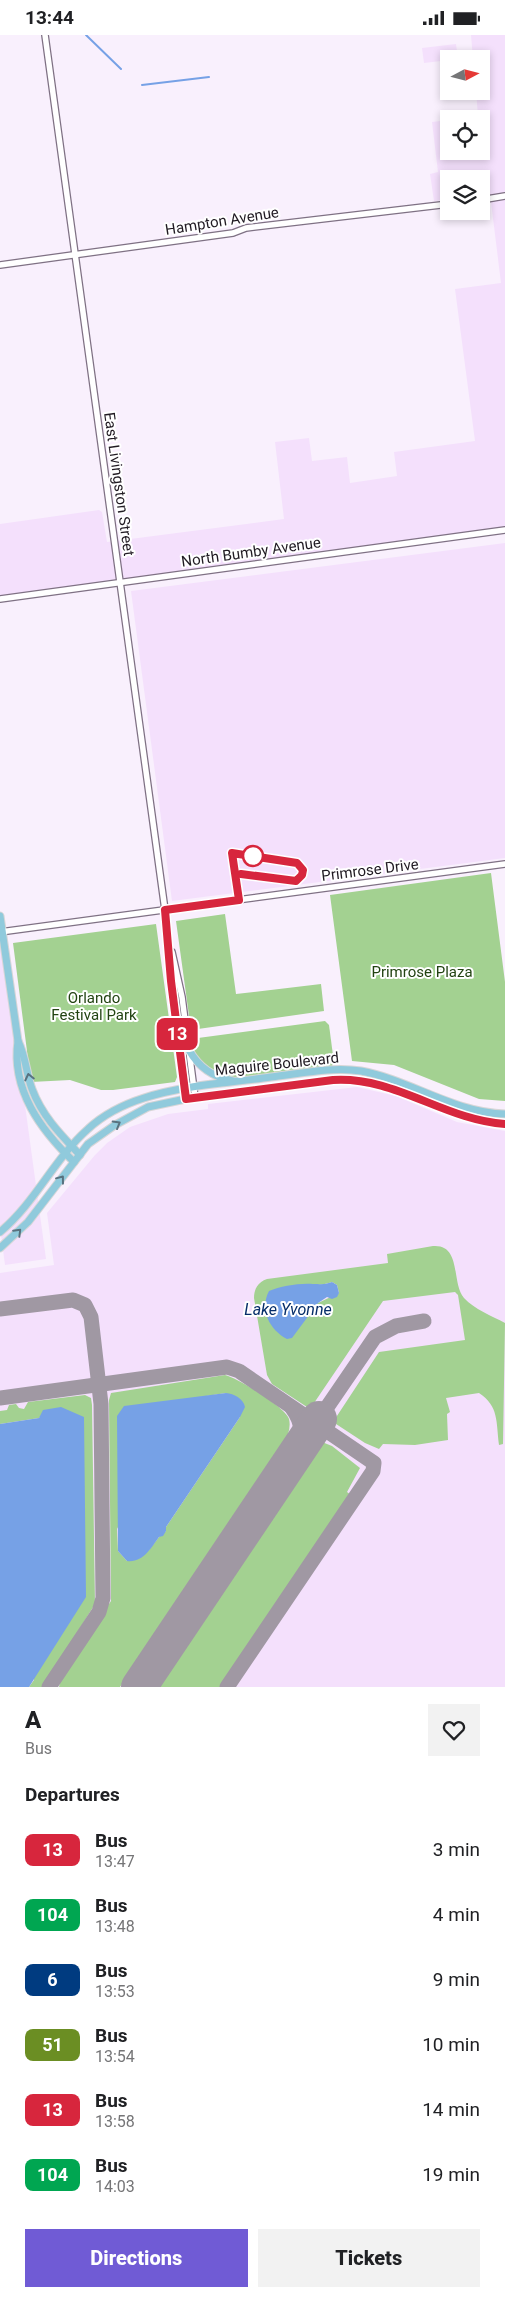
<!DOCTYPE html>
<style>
:root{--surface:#fff;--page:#f2f2f2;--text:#202124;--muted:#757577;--accent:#705bd5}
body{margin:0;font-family:Roboto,sans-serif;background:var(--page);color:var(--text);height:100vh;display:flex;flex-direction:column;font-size:19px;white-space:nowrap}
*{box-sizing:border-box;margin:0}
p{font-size:16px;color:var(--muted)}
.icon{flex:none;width:28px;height:28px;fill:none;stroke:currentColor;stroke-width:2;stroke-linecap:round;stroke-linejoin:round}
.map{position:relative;height:1652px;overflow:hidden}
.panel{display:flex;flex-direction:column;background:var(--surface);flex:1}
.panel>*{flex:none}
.badge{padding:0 10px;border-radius:8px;font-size:18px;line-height:32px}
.needle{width:32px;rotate:83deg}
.controls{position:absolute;left:440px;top:15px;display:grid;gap:10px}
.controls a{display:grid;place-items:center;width:50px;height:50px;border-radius:0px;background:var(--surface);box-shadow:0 2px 8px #0003;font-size:25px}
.map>.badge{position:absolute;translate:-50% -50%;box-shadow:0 0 0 2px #fff}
h2{padding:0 25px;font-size:19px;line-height:45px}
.round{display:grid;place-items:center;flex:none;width:52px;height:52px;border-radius:0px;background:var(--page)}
.overview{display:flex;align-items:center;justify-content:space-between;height:85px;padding:0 25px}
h1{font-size:24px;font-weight:800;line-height:38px}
.cta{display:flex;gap:10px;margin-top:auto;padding:10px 25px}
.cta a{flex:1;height:58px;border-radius:0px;background:var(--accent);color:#fff;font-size:20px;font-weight:800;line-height:58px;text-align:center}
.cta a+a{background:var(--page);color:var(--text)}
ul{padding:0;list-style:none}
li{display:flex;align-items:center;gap:15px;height:65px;padding:0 25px}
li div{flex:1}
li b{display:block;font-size:19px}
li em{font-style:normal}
li .badge{min-width:55px;font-weight:700;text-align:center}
.status{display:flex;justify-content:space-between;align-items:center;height:35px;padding:0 25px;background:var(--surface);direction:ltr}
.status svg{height:14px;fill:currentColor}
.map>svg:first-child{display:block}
.built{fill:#f4e0fc}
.green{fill:#a3d191;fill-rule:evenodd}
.water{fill:#76a1e6}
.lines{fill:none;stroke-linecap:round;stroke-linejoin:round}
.stream{stroke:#76a1e6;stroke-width:2}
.taxiway{stroke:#a098a3;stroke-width:15}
.runway{stroke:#a098a3;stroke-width:36}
.minor-casing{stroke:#7f7184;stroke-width:8}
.major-casing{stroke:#d7d6d7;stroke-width:9}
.minor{stroke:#fff;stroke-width:5.5}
.major{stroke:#90cadc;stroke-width:7}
.oneway{stroke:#58727f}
.line-casing{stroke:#fff;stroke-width:11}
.line{stroke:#d7263d;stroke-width:8}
.stop-dot{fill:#fff;stroke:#d7263d;stroke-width:2.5}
.labels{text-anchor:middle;stroke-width:4;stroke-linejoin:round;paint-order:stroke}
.street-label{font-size:15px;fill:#201a22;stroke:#fff}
.park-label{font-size:15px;fill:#224312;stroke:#fff}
.water-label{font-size:16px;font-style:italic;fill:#052d69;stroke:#fff}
</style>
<div class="status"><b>13:44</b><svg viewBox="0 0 49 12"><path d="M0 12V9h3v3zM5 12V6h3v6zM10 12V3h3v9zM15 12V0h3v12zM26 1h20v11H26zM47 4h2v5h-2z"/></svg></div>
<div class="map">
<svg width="505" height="1652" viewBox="0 0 505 1652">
<rect width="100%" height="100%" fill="#f9f0fd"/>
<g class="built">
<path d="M 471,0 L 505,0 L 505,495 L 0,563 L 0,489 L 99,475 L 102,477 L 107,507 L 284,484 L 275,407 L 309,403 L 312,426 L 347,422 L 350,448 L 397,441 L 394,417 L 475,406 L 455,254 L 501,248 L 490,159 L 481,160 L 481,144 L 449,144 L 449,164 L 434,166 L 430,139 L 438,137 L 432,87 L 449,85 L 449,116 L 481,116 L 481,84 L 460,84 L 478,81 L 476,56 L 481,56 L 481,24 L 473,24 Z"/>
<path d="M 456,9 L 458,24 L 424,28 L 422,13 Z"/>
<path d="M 505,508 L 505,823 L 172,866 L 131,556 Z"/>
<path d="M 0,887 L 46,1224 L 5,1230 L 0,1192 Z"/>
<path d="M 357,1052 L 396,1061 L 457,1087 L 505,1096 L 505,1652 L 0,1652 L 0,1238 L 54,1230 L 47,1178 L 95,1120 L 107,1108 L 130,1092 L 168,1079 L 208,1074 L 208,1069 Z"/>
</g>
<g class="green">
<path d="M 491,838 L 505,947 L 505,1066 L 479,1064 L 394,1030 L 352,1026 L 330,860 Z"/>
<path d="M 225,879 L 236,959 L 321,949 L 324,976 L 191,995 L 176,886 Z"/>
<path d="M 156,889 L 177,1042 L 175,1047 L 113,1055 L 101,1055 L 70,1045 L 31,1047 L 13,908 Z"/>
<path d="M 325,986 L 329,990 L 334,1028 L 332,1031 L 328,1032 L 238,1044 C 220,1041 193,1031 192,1009 L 198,1003 Z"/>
<path d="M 433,1211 C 462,1209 451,1248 464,1263 C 474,1274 492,1281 505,1288 L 503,1409 L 499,1410 C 496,1387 499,1371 479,1358 L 446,1363 L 450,1377 L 447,1379 L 448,1405 L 415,1410 L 383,1409 L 379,1414 L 365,1408 L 333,1387 L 379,1317 L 465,1305 L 458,1260 L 455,1257 L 383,1266 L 310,1374 L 272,1349 L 267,1340 L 254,1263 C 254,1254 258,1247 267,1244 L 388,1228 L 387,1219 ZM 332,1247 L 337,1250 L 339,1258 L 318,1268 L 291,1251 C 302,1251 323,1251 332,1247 Z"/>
<path d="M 225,1340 C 238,1343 285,1372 289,1384 C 291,1392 288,1400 285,1407 L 120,1652 L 59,1652 L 61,1642 L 111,1566 L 109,1365 L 111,1358 ZM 226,1358 L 240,1382 L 166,1492 L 166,1496 L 159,1502 L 149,1515 L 127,1526 L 118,1516 L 117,1494 L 187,1364 Z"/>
<path d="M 85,1360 L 91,1363 L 92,1370 L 95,1569 L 43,1652 L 29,1652 L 34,1645 L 42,1380 L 39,1383 L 0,1389 L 0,1376 L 7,1375 L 9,1370 L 16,1369 L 19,1373 L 24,1374 L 28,1367 Z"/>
<path d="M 322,1407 L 332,1411 L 360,1433 L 347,1457 L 351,1460 L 221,1652 L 158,1652 Z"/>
</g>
<g class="water">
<path d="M 332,1247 L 337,1250 L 339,1258 L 337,1262 L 332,1264 L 327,1262 L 318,1268 L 292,1303 L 287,1304 C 270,1295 259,1275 269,1256 C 281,1251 299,1248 313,1249 C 321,1249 324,1250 332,1247 Z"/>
<path d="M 226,1358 C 234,1359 243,1363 245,1372 L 240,1382 L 166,1492 L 166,1496 L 163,1501 L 159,1502 C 151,1513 143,1528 127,1526 L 118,1516 L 117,1381 L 124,1371 Z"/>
<path d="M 61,1372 L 84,1382 L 86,1562 L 29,1652 L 0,1652 L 0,1389 L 39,1383 L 43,1375 Z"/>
</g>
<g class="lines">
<g class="stream">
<path d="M 86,0 L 121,34"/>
<path d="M 142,50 L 209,42"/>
</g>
<g class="taxiway">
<path d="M 0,1274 L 73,1265 L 85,1270 L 91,1282 L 101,1369 L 103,1563 L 99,1577 L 49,1652"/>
<path d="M 0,1363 L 227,1332 L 239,1336 L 374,1428 L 373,1436 L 227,1652"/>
<path d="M 292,1373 C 304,1389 303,1403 295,1420"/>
<path d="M 319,1384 L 375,1302 L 396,1291 L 424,1286"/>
</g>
<path class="runway" d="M 139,1652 L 319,1384"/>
<defs>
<g id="minor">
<path d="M 45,0 L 165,875 L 171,946 L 186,1064"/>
<path d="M 481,165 L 505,161"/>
<path d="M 0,230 L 233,198 L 246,193 L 449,169"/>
<path d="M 0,564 L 505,495"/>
<path d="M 0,897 L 505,829"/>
<path d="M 172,917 L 182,962 L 195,1062"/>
</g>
<g id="major">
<path d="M 0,881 L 18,1006 C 26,1022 26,1038 32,1054 C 42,1081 61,1100 80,1120"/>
<path d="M 18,1006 C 11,1055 41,1095 74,1127"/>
<path d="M 189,1015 C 199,1033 213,1042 233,1046"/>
<path d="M 0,1197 C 35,1168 54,1124 88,1094 C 103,1080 125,1069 144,1063 C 184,1050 229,1048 271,1042 C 299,1039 332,1031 361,1036 C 410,1045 454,1078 505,1079"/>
<path d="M 0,1213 L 28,1187 L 88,1109 L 115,1090 L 148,1072 L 195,1062 L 333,1045 C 395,1041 445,1084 505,1089"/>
</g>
</defs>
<use href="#minor" class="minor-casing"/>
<use href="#major" class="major-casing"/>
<use href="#minor" class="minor"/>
<use href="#major" class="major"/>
</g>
<defs><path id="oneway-chevron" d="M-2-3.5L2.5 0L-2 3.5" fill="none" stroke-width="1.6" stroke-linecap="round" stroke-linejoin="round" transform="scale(1.25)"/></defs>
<g class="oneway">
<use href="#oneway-chevron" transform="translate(29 1042) rotate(-103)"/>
<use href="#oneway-chevron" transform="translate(117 1089) rotate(-30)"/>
<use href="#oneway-chevron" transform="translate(61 1144) rotate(-53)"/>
<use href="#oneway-chevron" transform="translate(18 1197) rotate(-45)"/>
</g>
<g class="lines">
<defs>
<path id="line" d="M 241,839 L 296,846 L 302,840 L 303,835 L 297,828 L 232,818 L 239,865 L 165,875 L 171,946 L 186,1064 L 333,1045 C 395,1041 444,1085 505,1089"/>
</defs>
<use href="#line" class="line-casing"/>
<use href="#line" class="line"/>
</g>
<circle class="stop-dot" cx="253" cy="821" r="10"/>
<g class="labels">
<g class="street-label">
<text transform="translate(222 186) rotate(-9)" y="5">Hampton Avenue</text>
<text transform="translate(119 449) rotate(82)" y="5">East Livingston Street</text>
<text transform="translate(251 517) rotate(-8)" y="5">North Bumby Avenue</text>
<text transform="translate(370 835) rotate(-7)" y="5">Primrose Drive</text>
<text transform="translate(277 1029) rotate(-6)" y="5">Maguire Boulevard</text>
</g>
<g class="park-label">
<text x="422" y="942">Primrose Plaza</text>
<text x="94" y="968">Orlando<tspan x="94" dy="17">Festival Park</tspan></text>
</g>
<g class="water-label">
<text x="288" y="1280">Lake Yvonne</text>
</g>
</g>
</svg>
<div class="controls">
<a><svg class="needle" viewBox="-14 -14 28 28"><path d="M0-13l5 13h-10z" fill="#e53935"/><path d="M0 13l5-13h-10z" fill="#757577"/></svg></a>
<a><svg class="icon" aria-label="locate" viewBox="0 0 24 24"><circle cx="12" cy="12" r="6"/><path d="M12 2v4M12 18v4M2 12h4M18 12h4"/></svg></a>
<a><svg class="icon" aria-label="layers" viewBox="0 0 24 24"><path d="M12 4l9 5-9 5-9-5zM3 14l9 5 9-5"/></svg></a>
</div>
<b class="badge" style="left:177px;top:999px;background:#d7263d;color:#fff">13</b>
</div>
<section class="panel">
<div class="overview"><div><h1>A</h1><p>Bus</p></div><a class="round"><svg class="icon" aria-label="heart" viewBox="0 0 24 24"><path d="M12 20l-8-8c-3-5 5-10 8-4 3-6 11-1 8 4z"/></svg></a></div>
<h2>Departures</h2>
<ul>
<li><span class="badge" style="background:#d7263d;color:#fff">13</span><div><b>Bus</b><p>13:47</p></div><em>3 min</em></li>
<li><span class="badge" style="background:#00a651;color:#fff">104</span><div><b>Bus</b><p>13:48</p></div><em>4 min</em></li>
<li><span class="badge" style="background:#003b80;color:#fff">6</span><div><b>Bus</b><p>13:53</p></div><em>9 min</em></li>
<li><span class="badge" style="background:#6b8e23;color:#fff">51</span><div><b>Bus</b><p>13:54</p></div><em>10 min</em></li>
<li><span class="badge" style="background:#d7263d;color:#fff">13</span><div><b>Bus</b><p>13:58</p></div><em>14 min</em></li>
<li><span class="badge" style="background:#00a651;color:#fff">104</span><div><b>Bus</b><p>14:03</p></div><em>19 min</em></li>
</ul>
<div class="cta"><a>Directions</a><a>Tickets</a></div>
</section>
